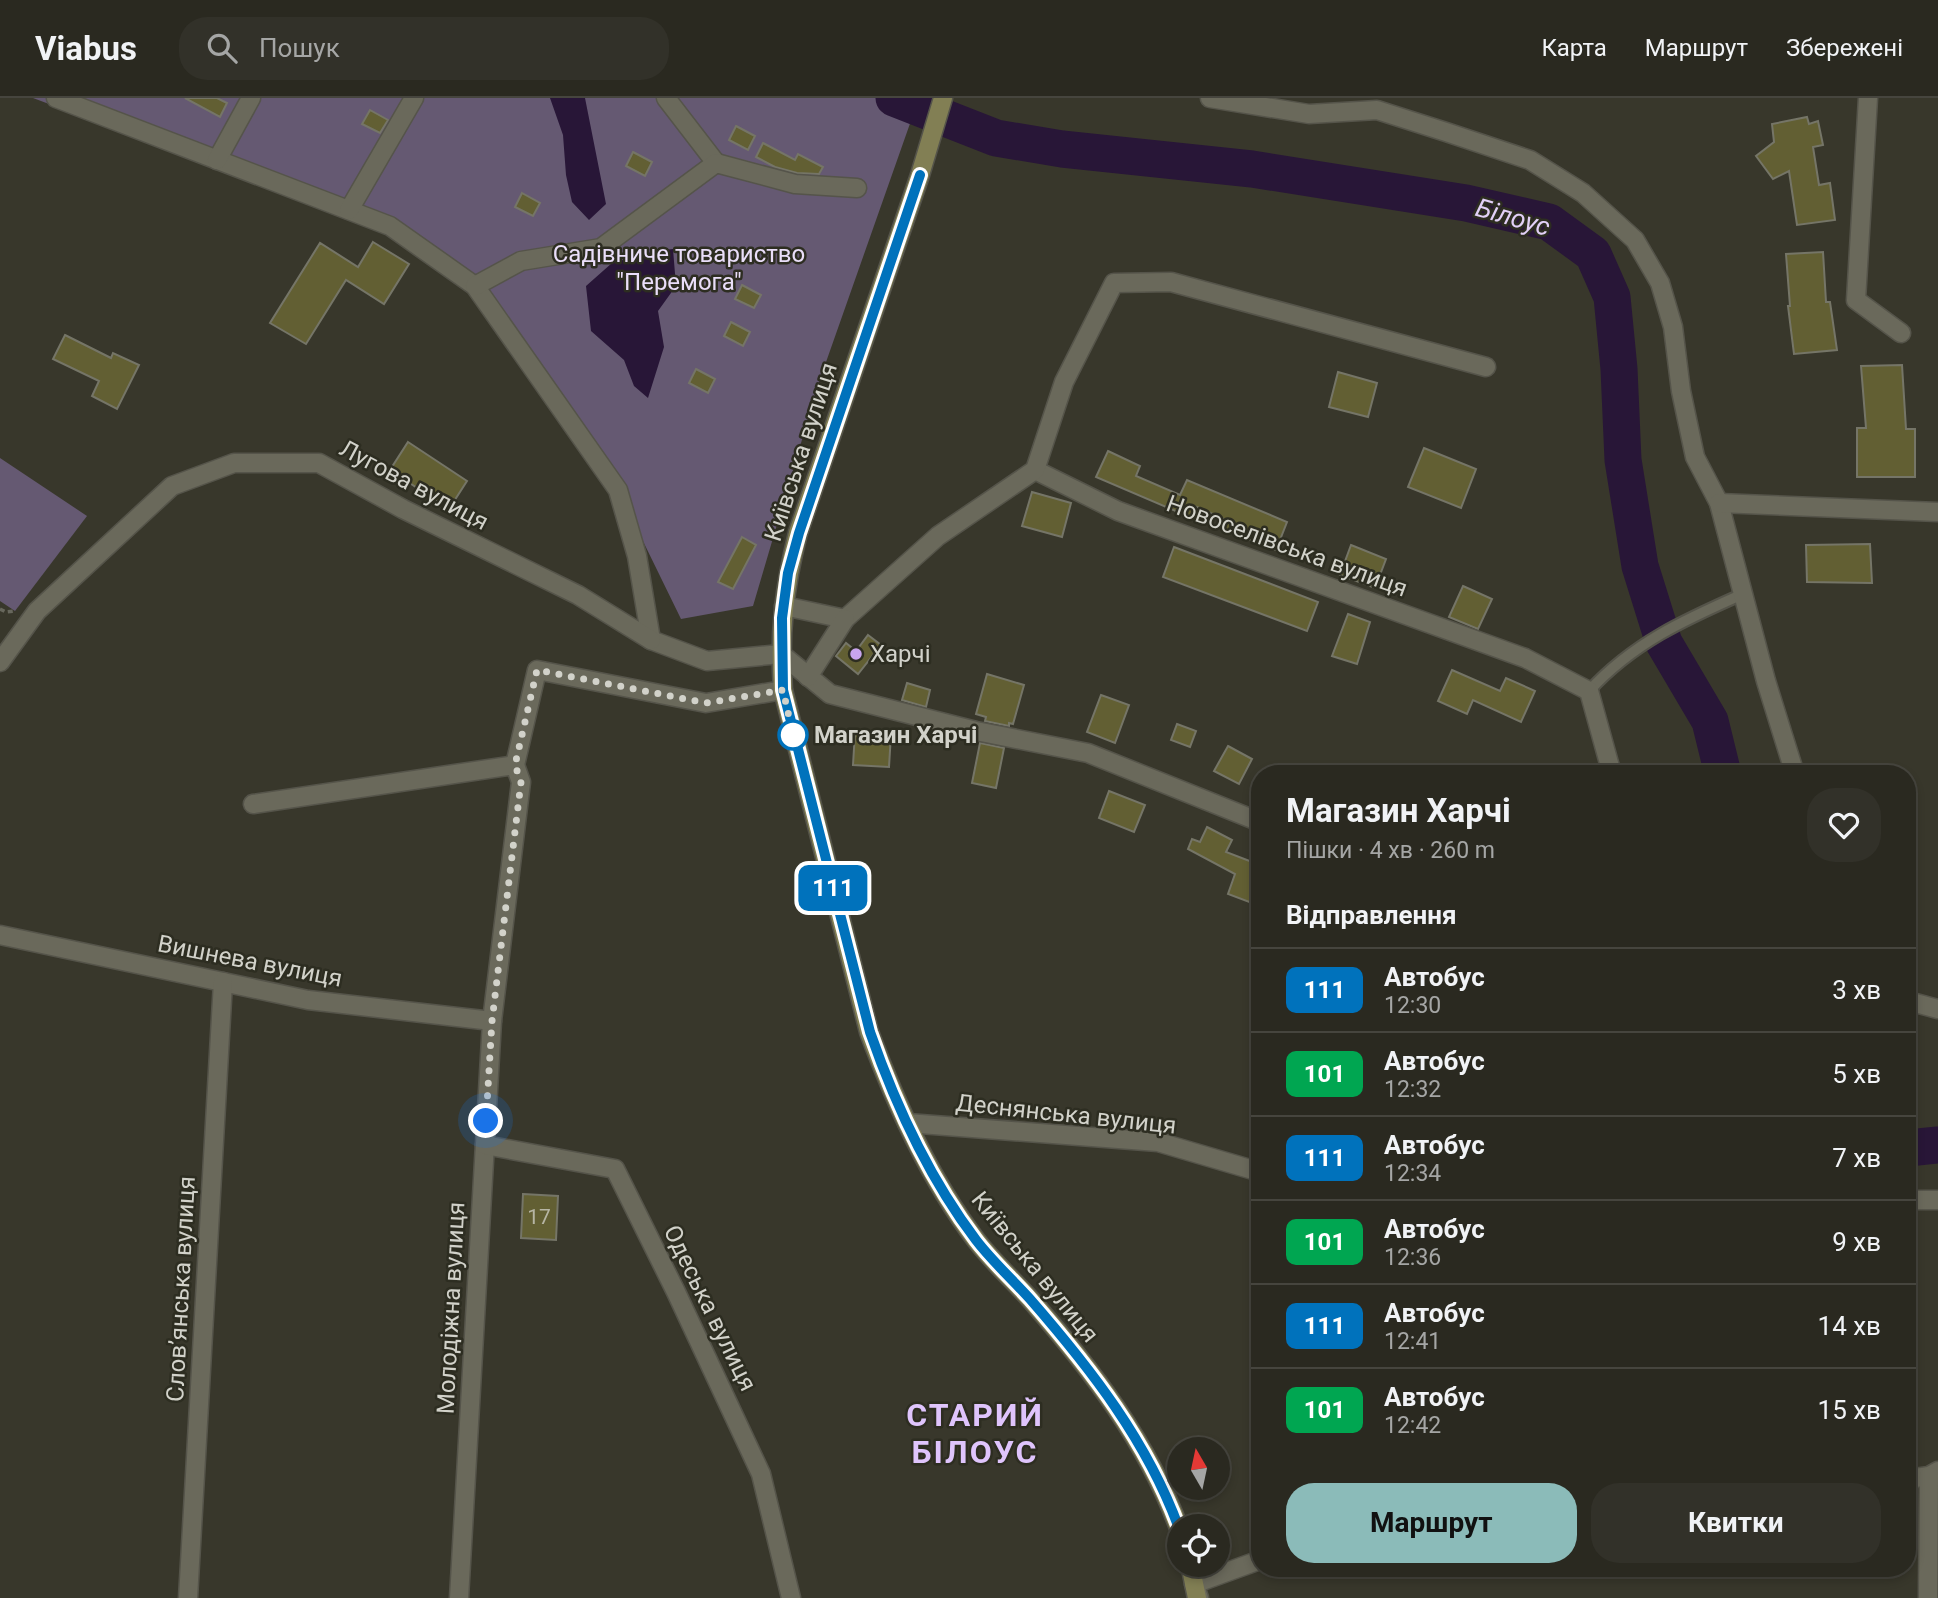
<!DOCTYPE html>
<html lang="uk">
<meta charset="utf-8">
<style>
:root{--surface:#2a2920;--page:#323129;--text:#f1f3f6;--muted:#a5a6a5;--line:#46453e;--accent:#8bbbb9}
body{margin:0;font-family:Roboto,sans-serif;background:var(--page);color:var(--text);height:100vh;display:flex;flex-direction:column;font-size:26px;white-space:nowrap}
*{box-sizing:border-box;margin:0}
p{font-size:23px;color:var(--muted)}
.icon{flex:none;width:38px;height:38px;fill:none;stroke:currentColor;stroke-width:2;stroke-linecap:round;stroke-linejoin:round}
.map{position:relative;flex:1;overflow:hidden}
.side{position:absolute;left:1251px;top:667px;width:665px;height:812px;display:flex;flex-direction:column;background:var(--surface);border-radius:28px;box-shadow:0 4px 10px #0003,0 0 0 2px var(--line)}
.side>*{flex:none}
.badge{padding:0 14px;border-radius:10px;font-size:24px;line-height:46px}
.needle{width:46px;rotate:351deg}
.buttons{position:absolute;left:1167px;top:1339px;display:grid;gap:14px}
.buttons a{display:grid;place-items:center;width:63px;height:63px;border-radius:50%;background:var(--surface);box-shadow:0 4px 10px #0003,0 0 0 2px var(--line);font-size:35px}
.you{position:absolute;width:35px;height:35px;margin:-18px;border:5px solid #fff;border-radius:50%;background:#1a73e8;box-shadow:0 0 0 10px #1a73e833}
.map>.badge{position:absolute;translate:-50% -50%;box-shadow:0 0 0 4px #fff}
h2{padding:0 35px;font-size:26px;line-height:63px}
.round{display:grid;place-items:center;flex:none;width:74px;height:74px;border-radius:28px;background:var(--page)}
.summary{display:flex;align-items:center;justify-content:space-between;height:119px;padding:0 35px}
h1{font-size:33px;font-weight:700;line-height:52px}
.cta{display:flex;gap:14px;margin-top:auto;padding:14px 35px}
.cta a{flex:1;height:80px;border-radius:28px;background:var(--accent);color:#111;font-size:28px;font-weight:700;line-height:80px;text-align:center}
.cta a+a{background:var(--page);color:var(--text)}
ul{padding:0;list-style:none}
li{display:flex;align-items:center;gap:21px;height:84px;padding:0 35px;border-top:2px solid var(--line)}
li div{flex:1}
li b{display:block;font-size:26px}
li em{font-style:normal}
li .badge{min-width:77px;font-weight:700;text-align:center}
header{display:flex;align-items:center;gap:42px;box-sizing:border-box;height:98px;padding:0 35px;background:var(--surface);border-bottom:2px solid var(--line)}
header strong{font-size:33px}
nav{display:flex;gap:38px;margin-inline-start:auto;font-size:24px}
.search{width:490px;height:63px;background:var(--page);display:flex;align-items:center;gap:18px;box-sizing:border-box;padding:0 24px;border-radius:28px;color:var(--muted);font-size:26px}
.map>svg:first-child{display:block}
.green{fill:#655972}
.water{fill:#281637}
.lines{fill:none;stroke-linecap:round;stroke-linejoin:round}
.river{stroke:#281637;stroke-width:37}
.building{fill:#625f33;stroke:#757567;stroke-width:2}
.service-casing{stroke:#55544a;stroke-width:14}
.minor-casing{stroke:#55544a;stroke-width:21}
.secondary-casing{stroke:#55544a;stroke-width:21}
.path{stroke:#67675c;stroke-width:3.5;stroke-dasharray:5 3.5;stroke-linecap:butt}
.service{stroke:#6a695b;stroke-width:10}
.minor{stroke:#6a695b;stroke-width:18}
.secondary{stroke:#827f54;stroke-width:18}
.line-casing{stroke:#fff;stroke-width:16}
.line{stroke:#0072bc;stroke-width:10}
.walk{stroke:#d2d2ca;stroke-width:7;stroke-dasharray:0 12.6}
.poi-dot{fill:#c9a5ee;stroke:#2d2d21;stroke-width:2.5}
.stop-dot{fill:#fff;stroke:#0072bc;stroke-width:3.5}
.labels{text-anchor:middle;stroke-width:5;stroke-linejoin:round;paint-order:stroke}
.number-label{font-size:21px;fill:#b6b5a4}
.park-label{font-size:24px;fill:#eadef9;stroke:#2d2d21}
.street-label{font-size:24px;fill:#d2d2ca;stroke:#2d2d21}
.poi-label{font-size:24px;fill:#d2d2ca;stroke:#2d2d21;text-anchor:start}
.stop-label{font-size:24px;font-weight:bold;fill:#d2d2ca;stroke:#2d2d21;text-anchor:start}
.water-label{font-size:26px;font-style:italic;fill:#e2d0f7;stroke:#2d2d21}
.district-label{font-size:32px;font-weight:bold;letter-spacing:2px;fill:#dfc4fc;stroke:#2d2d21}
</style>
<header>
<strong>Viabus</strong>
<div class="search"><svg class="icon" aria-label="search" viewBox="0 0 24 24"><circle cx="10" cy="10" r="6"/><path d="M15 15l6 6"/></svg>Пошук</div>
<nav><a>Карта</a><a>Маршрут</a><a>Збережені</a></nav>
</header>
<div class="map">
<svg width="1938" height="1500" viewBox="0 0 1938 1500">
<rect width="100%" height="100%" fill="#38372b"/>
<g class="green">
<path d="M 33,0 L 919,0 L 819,284 L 753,508 L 681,521 L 618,392 L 548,276 L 510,228 L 438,152 Z"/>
<path d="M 0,360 L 87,418 L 15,513 L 0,503 Z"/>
</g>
<g class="water">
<path d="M 550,0 L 585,0 L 606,106 L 589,122 L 572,104 L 566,77 L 563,37 Z"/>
<path d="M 673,151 L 676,188 L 658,213 L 664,249 L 648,300 L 634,288 L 624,262 L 591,233 L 586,188 L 612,165 L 655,153 Z"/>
</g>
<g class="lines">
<g class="river">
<path d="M 894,0 L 996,40 L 1062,51 L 1252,71 L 1466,105 L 1549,124 L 1593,156 L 1612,199 L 1619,271 L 1623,362 L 1640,468 L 1664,545 L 1710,623 L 1723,676"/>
<path d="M 1908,1050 L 1938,1047"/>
</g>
</g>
<g class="building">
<path d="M 185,0 L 217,0 L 227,5 L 220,19 Z"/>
<path d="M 370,12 L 388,22 L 380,35 L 362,26 Z"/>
<path d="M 1807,19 L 1809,26 L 1818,23 L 1823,47 L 1813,49 L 1819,87 L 1830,85 L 1835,122 L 1797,127 L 1789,73 L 1773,81 L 1756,58 L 1774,44 L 1772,26 Z"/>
<path d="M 736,28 L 755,38 L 748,52 L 729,42 Z"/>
<path d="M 763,45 L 795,62 L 798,56 L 823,69 L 819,76 L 797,75 L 775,69 L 756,59 Z"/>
<path d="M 633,54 L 652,64 L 645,78 L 626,68 Z"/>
<path d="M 522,95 L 540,105 L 533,118 L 515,109 Z"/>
<path d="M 373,144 L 409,166 L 384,206 L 346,182 L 306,246 L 270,225 L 320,145 L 358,169 Z"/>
<path d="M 1823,154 L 1826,204 L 1830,204 L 1837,252 L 1794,256 L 1788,208 L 1790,208 L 1786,156 Z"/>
<path d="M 742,187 L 761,197 L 754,210 L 735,201 Z"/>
<path d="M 731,224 L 750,234 L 743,248 L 724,238 Z"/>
<path d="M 65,237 L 111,260 L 113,255 L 139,267 L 117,311 L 92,298 L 99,283 L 53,261 Z"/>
<path d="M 1902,267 L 1906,331 L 1915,331 L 1915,379 L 1857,379 L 1857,330 L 1866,330 L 1861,268 Z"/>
<path d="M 696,271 L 715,281 L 708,295 L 689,285 Z"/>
<path d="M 1338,274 L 1377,285 L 1368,319 L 1329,309 Z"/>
<path d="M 408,344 L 467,383 L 449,411 L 390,372 Z"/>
<path d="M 1424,350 L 1476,371 L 1461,410 L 1408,389 Z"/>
<path d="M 1108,353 L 1140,368 L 1136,378 L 1180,397 L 1187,382 L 1287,424 L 1276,452 L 1221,430 L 1224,421 L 1197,409 L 1192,420 L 1096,379 Z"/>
<path d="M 1032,394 L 1071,405 L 1062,439 L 1022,428 Z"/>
<path d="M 742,439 L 756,447 L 733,491 L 718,484 Z"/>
<path d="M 1870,446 L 1872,485 L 1807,484 L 1806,447 Z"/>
<path d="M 1351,447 L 1386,461 L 1375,490 L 1340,477 Z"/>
<path d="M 1174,449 L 1318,504 L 1307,533 L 1163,479 Z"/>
<path d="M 1463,488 L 1492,501 L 1478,531 L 1449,519 Z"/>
<path d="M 1348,516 L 1370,524 L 1357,566 L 1332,558 Z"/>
<path d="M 868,537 L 881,547 L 858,576 L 836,558 L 846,545 L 856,553 Z"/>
<path d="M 1452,572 L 1500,593 L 1506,580 L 1535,593 L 1521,624 L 1473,602 L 1467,616 L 1438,603 Z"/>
<path d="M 987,576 L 1024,587 L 1013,626 L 1009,625 L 1009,628 L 985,623 L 986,619 L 976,616 Z"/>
<path d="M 907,585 L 930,592 L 926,609 L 902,602 Z"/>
<path d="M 1101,597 L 1129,607 L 1115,645 L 1087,634 Z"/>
<path d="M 1177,626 L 1196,633 L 1190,649 L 1171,642 Z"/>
<path d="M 855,634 L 891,636 L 889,669 L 853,667 Z"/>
<path d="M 980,645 L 1004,650 L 996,690 L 972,685 Z"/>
<path d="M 1228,648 L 1252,661 L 1239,686 L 1214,673 Z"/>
<path d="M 1109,693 L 1145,707 L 1134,734 L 1099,720 Z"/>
<path d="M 1207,729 L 1232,742 L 1226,754 L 1260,767 L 1260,784 L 1252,805 L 1228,796 L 1235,776 L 1188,751 L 1192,741 L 1200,744 Z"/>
<path d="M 523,1096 L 558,1098 L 556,1142 L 521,1140 Z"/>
</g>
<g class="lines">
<defs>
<path id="service" d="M 1589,593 C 1633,545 1684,522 1743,496"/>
<g id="minor">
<path d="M 56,0 L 390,128 L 475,188 L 618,392 L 637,458 L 651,542 L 707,563 L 781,556 L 830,596 L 976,633 L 1088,655 L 1260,724"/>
<path d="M 666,0 L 716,65"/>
<path d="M 1210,0 L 1309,16 L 1377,12 L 1446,34 L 1530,62 L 1583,95 L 1635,142 L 1660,185 L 1673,229 L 1681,293 L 1695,359 L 1719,405 L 1766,583 L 1795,676"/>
<path d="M 1868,0 L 1856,202 L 1901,235"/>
<path d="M 217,62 L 251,0"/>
<path d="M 349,112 L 414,0"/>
<path d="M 475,188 L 521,163 L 601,150 L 716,65 L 795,86 L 857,90"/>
<path d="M 1035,372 L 1118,413 L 1525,560 L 1589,593 L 1612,676"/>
<path d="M 1719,405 L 1938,414"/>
<path d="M 784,508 L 845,521 L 938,438 L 1035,372 L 1064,284 L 1114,185 L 1171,184 L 1486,269"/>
<path d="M 0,564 L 37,513 L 172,388 L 234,365 L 319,365 L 403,411 L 578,497 L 651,542"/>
<path d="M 808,579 L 845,521"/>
<path d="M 515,667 L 537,572 L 706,605 L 783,592"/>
<path d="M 253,706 L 515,667 L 521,684 L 492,923 L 459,1500"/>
<path d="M 0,837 L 308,902 L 492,923"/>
<path d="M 1908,903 L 1938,911"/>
<path d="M 907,1025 L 1158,1044 L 1260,1074"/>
<path d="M 485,1047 L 615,1071 L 676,1194 L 761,1376 L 791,1500"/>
<path d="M 1908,1102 L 1938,1102"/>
<path d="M 1908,1381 L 1929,1378 L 1938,1373"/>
<path d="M 188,1500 L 223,884"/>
<path d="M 1199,1500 L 1194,1486 L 1260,1462"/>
<path d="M 1928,1500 L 1929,1378"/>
</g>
<g id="secondary">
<path d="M 943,0 L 920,77 L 798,435 C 784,490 779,536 783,592 L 869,934 C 896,1006 929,1080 976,1142 C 992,1163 1012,1181 1030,1201 C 1091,1271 1148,1344 1180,1433"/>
<path d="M 1190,1466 L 1197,1500"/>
</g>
</defs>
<use href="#service" class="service-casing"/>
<use href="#minor" class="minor-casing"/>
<use href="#secondary" class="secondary-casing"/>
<path class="path" d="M 0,511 L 6,514 L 14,513"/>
<use href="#service" class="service"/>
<use href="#minor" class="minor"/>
<use href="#secondary" class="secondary"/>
</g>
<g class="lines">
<defs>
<path id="line" d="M 920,77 L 799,435 L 788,475 L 782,520 L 783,592 L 870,934 C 895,1006 929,1080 976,1142 C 992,1163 1012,1181 1030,1201 C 1091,1271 1148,1344 1180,1433"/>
</defs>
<use href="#line" class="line-casing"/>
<use href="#line" class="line"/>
<path class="walk" d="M 486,1023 L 492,923 L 521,684 L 515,667 L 537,572 L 706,605 L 783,592 L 796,650 L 793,637"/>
</g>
<circle class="poi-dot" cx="856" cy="556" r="7"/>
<circle class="stop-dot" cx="793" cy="637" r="14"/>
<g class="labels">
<g class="number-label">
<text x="539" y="1126">17</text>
</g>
<g class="park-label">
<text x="679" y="164">Садівниче товариство<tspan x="679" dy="28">"Перемога"</tspan></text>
</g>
<g class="street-label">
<text transform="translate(801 354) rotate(-72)" y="8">Київська вулиця</text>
<text transform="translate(414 387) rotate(28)" y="8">Лугова вулиця</text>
<text transform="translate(1287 448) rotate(20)" y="8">Новоселівська вулиця</text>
<text transform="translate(250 863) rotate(11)" y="8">Вишнева вулиця</text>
<text transform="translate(1066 1016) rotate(6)" y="8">Деснянська вулиця</text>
<text transform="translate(1035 1169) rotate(51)" y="8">Київська вулиця</text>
<text transform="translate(181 1191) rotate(-87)" y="8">Словʼянська вулиця</text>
<text transform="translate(451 1210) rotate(-87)" y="8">Молодіжна вулиця</text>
<text transform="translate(710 1210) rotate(64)" y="8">Одеська вулиця</text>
</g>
<g class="poi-label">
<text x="870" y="564">Харчі</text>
</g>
<g class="stop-label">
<text x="814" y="645">Магазин Харчі</text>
</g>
<g class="water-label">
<text transform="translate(1513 119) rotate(16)" y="9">Білоус</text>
</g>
<g class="district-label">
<text x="975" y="1328">СТАРИЙ<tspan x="975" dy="37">БІЛОУС</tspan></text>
</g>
</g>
</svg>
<div class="buttons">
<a><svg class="needle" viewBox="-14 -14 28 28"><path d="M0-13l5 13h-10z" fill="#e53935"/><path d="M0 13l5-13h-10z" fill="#a5a6a5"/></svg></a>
<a><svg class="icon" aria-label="locate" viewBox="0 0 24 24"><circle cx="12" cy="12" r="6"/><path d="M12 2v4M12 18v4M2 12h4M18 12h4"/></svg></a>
</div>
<div class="you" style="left:486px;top:1023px"></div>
<b class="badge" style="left:833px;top:790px;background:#0072bc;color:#fff">111</b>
<section class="side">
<div class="summary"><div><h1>Магазин Харчі</h1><p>Пішки · 4 хв · 260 m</p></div><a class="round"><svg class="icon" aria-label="heart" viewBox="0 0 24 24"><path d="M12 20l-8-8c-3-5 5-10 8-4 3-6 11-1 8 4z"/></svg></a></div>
<h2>Відправлення</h2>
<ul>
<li><span class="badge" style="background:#0072bc;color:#fff">111</span><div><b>Автобус</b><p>12:30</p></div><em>3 хв</em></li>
<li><span class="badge" style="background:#00a651;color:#fff">101</span><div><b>Автобус</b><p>12:32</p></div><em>5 хв</em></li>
<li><span class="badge" style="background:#0072bc;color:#fff">111</span><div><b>Автобус</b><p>12:34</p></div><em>7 хв</em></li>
<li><span class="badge" style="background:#00a651;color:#fff">101</span><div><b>Автобус</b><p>12:36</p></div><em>9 хв</em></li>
<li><span class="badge" style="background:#0072bc;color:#fff">111</span><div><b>Автобус</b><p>12:41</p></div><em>14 хв</em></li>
<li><span class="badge" style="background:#00a651;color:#fff">101</span><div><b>Автобус</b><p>12:42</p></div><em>15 хв</em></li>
</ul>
<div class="cta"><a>Маршрут</a><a>Квитки</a></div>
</section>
</div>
